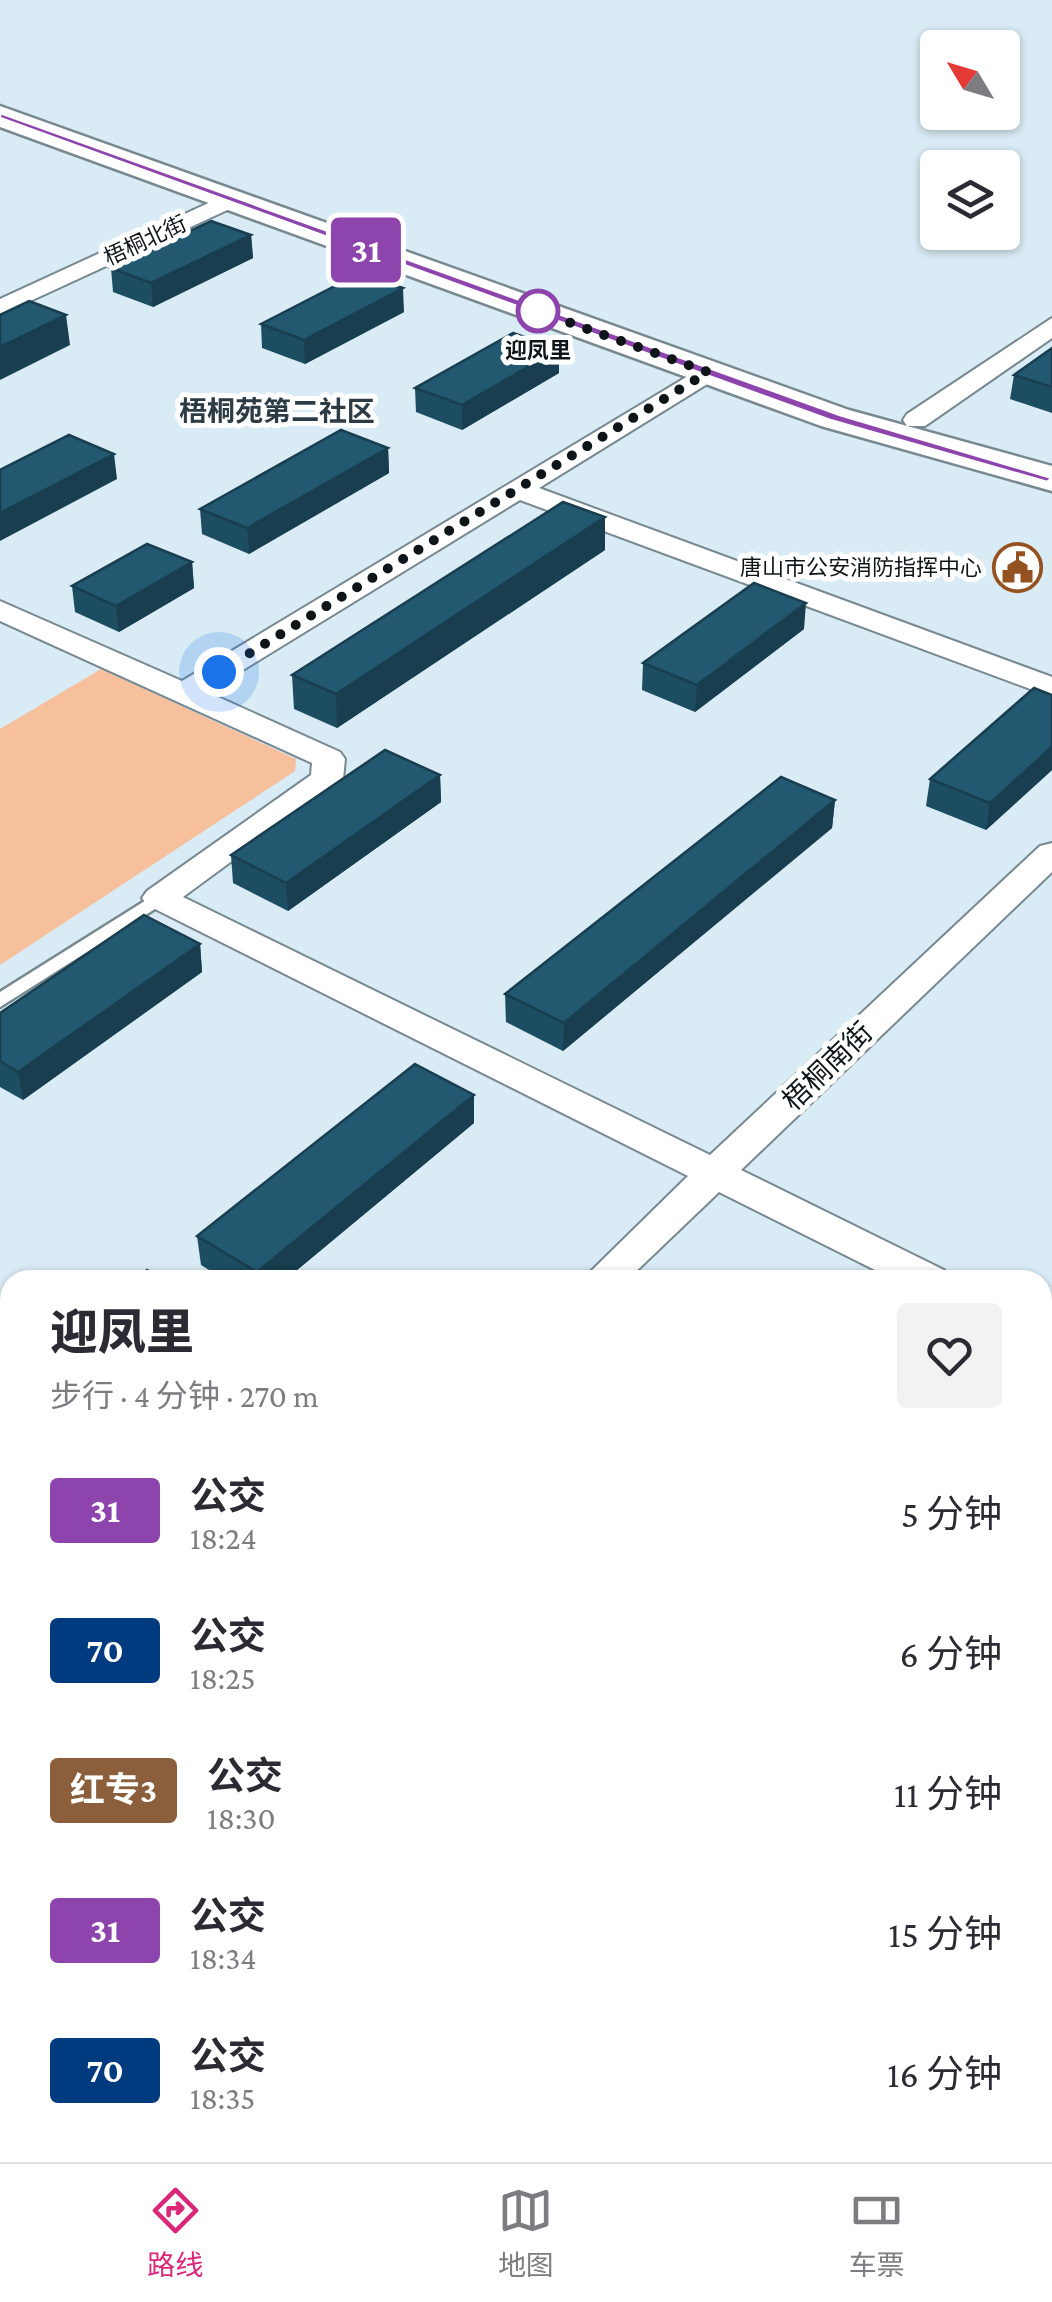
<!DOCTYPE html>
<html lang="zh">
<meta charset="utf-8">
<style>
:root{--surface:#fff;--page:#f2f2f3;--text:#2b2b33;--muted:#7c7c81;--line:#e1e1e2;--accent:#db2777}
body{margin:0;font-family:"Crimson Pro","Noto Sans SC",serif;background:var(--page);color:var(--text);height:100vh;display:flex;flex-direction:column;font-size:38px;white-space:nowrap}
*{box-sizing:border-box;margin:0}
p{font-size:32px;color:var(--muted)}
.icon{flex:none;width:55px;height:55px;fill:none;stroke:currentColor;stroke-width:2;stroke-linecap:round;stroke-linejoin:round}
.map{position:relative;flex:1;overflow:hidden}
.drawer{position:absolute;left:0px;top:1270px;width:1052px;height:892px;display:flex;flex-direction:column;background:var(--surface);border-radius:30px 30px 0 0;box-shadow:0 2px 8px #0004}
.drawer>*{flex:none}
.badge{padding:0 20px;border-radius:8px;font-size:35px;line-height:65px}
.needle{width:65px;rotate:308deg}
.tools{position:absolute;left:920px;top:30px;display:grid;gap:20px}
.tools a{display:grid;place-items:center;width:100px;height:100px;border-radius:10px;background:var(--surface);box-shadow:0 2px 8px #0004;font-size:50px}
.you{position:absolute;width:50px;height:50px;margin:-25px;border:8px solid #fff;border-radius:50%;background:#1a73e8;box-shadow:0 0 0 15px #1a73e833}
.map>.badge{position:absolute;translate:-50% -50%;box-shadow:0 0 0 5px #fff}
.round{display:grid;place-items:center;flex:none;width:105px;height:105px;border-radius:10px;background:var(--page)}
.overview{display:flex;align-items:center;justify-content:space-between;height:170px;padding:0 50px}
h1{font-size:48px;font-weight:800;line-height:75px}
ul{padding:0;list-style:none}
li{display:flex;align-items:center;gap:30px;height:140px;padding:0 50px}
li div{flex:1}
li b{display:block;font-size:38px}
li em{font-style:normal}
li .badge{min-width:110px;font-weight:700;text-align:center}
.dock{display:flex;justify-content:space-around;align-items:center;height:140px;border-top:2px solid var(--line);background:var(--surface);font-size:28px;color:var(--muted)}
.dock a{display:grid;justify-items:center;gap:5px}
.dock .selected{color:var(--accent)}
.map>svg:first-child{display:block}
.green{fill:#f6c09d}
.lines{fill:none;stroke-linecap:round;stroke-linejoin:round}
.service-casing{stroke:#778890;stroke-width:5}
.minor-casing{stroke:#778890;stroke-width:4}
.secondary-casing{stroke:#778890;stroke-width:5}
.primary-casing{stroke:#778890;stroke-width:5}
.service{fill:#fff;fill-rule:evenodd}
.minor{fill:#fff;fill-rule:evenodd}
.secondary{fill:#fff;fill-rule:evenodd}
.primary{fill:#fff;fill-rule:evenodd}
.wall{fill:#1d4d61}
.shaded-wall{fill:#183e4f}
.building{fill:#225971;stroke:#183e4f;stroke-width:2.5}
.line{fill:#8e44ad;stroke:#fff;stroke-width:2.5}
.walk{stroke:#0e1518;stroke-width:10;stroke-dasharray:0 18}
.stop-dot{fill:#fff;stroke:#8e44ad;stroke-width:5}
.labels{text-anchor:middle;stroke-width:10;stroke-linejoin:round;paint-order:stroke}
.far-street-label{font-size:22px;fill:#0e1518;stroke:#fff}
.far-stop-label{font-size:22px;font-weight:bold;fill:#0e1518;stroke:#fff}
.far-poi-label{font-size:22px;fill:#0e1518;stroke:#fff;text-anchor:end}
.far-quarter-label{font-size:28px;font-weight:bold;fill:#2d3c44;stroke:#fff}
.street-label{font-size:28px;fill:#0e1518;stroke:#fff}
</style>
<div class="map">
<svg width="1052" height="2162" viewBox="0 0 1052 2162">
<rect width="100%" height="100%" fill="#d9ebf5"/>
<path class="green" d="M 101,669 L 296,759 L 295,771 L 0,965 L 0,729 Z"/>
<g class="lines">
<defs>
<path id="service" d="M 159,892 L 168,898 L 166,902 L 0,1007 L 0,992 Z"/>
<g id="minor">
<path d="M 228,194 L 240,201 L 236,206 L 0,315 L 0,299 Z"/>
<path d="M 1052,318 L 1052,338 L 925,426 L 907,426 L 903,420 L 907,414 Z"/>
<path d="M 708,364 L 717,366 L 721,372 L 717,378 L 539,488 L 1052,677 L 1052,697 L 520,500 L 207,692 L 340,752 L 345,759 L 343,779 L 183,897 L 710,1155 L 1040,846 L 1052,843 L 1052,872 L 741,1170 L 944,1270 L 950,1280 L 895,1280 L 719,1192 L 627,1280 L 582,1280 L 688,1176 L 147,905 L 142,898 L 147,891 L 311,775 L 312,763 L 0,621 L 0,601 L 182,681 Z"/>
<path d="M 1042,1321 L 1052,1324 L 1052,1355 L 1042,1352 Z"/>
<path d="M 10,1845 L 10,1895 L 0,1898 L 0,1849 Z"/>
</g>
<path id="secondary" d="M 0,106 L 849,410 L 1052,466 L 1052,491 L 821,426 L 0,127 Z"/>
<g id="primary">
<path d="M 1052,1692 L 1052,1760 L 1042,1764 L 1042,1695 Z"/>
<path d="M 1052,1831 L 1052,1905 L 1042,1908 L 1042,1834 Z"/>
<path d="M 679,2152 L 763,2152 L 759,2162 L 675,2162 Z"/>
<path d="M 801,2152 L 884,2152 L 880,2162 L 797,2162 Z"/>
</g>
</defs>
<use href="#service" class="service-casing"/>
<use href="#minor" class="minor-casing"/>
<use href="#secondary" class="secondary-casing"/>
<use href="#primary" class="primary-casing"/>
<use href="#service" class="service"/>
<use href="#minor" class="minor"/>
<use href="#secondary" class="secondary"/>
<use href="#primary" class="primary"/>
</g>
<g class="wall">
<path d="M 251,235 L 253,258 L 153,307 L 113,292 L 111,268 Z"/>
<path d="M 404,312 L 305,364 L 262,348 L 261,324 Z"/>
<path d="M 1052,348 L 1052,413 L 1010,399 L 1014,375 Z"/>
<path d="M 559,349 L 559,373 L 462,430 L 416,412 L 415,388 Z"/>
<path d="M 388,448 L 389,473 L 249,554 L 202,534 L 200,509 Z"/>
<path d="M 605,550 L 337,728 L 294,709 L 292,675 Z"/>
<path d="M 192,562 L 194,588 L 119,632 L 75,612 L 72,586 Z"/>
<path d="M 804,629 L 695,712 L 642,690 L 643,663 Z"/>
<path d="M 1052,695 L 1052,770 L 986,830 L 926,806 L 930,779 Z"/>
<path d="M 440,775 L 441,802 L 288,911 L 233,883 L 231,855 Z"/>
<path d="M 835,800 L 832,828 L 563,1051 L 506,1022 L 505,994 Z"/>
<path d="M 200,944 L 202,972 L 23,1100 L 0,1087 L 0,1013 Z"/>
<path d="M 474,1095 L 474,1123 L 285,1280 L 225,1280 L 201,1265 L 197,1236 Z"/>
<path d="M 10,1378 L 10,1495 L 5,1492 L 0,1497 L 0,1386 Z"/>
<path d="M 403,2152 L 492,2152 L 484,2162 L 415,2162 Z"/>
</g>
<g class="shaded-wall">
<path d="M 251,235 L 253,258 L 153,307 L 151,283 Z"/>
<path d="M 403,288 L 404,312 L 305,364 L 304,340 Z"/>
<path d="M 66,315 L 70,345 L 0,380 L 0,347 Z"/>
<path d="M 559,349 L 559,373 L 462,430 L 462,405 Z"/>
<path d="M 388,448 L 389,473 L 249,554 L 247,528 Z"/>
<path d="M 114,454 L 117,479 L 0,541 L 0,513 Z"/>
<path d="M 605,517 L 605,550 L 337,728 L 336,694 Z"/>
<path d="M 192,562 L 194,588 L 119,632 L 116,606 Z"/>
<path d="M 806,603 L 804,629 L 695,712 L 697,685 Z"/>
<path d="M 1052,747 L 1052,770 L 986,830 L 990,803 Z"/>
<path d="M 440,775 L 441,802 L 288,911 L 286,883 Z"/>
<path d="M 835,800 L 832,828 L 563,1051 L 564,1023 Z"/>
<path d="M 200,944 L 202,972 L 23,1100 L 18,1072 Z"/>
<path d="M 474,1095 L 474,1123 L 285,1280 L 258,1280 L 257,1272 Z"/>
<path d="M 1052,1420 L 1052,1448 L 1042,1460 L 1042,1432 Z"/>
<path d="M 0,1464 L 5,1492 L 0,1497 Z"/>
<path d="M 3,1658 L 9,1687 L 0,1695 L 0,1661 Z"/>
<path d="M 6,1691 L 10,1708 L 10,1722 L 0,1730 L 0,1696 Z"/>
<path d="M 463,2152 L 492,2152 L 484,2162 L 456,2162 Z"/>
</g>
<g class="building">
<path d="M 211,221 L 251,235 L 151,283 L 111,268 Z"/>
<path d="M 360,273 L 403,288 L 304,340 L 261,324 Z"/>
<path d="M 29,301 L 66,315 L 0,347 L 0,315 Z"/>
<path d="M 513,333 L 559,349 L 462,405 L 415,388 Z"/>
<path d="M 1052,348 L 1052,387 L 1014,375 Z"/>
<path d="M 341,430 L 388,448 L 247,528 L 200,509 Z"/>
<path d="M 69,435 L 114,454 L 0,513 L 0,470 Z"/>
<path d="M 563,502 L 605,517 L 336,694 L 292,675 Z"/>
<path d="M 147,544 L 192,562 L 116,606 L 72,586 Z"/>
<path d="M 754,583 L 806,603 L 697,685 L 643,663 Z"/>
<path d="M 1034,688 L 1052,695 L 1052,747 L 990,803 L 930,779 Z"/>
<path d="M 385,750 L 440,775 L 286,883 L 231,855 Z"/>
<path d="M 781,777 L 835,800 L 564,1023 L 505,994 Z"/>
<path d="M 144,915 L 200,944 L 18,1072 L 0,1061 L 0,1013 Z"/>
<path d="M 415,1064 L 474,1095 L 257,1272 L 197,1236 Z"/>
<path d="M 147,1270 L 163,1280 L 135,1280 Z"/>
<path d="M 1042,1362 L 1052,1367 L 1052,1420 L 1042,1432 Z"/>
<path d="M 10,1378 L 10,1470 L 0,1463 L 0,1386 Z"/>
<path d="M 0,1686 L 6,1691 L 0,1696 Z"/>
<path d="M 446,2152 L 463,2152 L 456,2160 Z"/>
</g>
<path class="line" d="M 0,113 L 840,415 L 1052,478 L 1047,482 L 830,420 L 0,118 Z"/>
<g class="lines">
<path class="walk" d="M 219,672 L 708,372 L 523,306 L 538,311"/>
</g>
<defs>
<symbol id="civic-ring" viewBox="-11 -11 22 22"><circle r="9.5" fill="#fff" stroke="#945220" stroke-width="1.5"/><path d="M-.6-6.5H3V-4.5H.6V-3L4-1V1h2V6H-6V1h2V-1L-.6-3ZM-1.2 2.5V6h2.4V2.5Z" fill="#945220"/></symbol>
</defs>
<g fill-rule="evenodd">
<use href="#civic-ring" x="990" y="540" width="55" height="55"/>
</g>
<circle class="stop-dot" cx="538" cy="311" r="20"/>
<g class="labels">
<g class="far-street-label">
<text transform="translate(145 240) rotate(-25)" y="8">梧桐北街</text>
</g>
<g class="far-stop-label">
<text x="538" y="358">迎凤里</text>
</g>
<g class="far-poi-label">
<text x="982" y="575">唐山市公安消防指挥中心</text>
</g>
<g class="far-quarter-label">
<text x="277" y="421">梧桐苑第二社区</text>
</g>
<g class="street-label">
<text transform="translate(827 1066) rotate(-44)" y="10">梧桐南街</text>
</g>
</g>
</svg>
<div class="tools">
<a><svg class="needle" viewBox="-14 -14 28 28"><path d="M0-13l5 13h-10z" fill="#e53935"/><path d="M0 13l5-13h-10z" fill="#7c7c81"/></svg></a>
<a><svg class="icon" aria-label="layers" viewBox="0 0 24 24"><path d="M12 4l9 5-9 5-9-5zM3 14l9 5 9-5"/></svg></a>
</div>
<div class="you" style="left:219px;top:672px"></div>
<b class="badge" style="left:366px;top:250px;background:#8e44ad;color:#fff">31</b>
<section class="drawer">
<div class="overview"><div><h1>迎凤里</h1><p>步行 · 4 分钟 · 270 m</p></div><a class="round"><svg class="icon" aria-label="heart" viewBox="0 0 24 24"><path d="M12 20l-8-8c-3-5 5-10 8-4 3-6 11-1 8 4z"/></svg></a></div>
<ul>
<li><span class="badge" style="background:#8e44ad;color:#fff">31</span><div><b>公交</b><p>18:24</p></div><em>5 分钟</em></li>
<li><span class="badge" style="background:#003b80;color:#fff">70</span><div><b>公交</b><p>18:25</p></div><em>6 分钟</em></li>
<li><span class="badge" style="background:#8b5e3c;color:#fff">红专3</span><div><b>公交</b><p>18:30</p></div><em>11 分钟</em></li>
<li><span class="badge" style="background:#8e44ad;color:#fff">31</span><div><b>公交</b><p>18:34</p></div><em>15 分钟</em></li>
<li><span class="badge" style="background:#003b80;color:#fff">70</span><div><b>公交</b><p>18:35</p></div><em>16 分钟</em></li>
</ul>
</section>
</div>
<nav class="dock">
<a class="selected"><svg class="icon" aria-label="directions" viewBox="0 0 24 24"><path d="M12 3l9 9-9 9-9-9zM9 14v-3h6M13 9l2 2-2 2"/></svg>路线</a>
<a><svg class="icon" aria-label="map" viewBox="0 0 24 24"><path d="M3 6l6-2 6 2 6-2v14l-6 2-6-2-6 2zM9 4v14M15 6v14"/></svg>地图</a>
<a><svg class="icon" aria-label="tickets" viewBox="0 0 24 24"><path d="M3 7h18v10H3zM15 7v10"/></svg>车票</a>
</nav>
